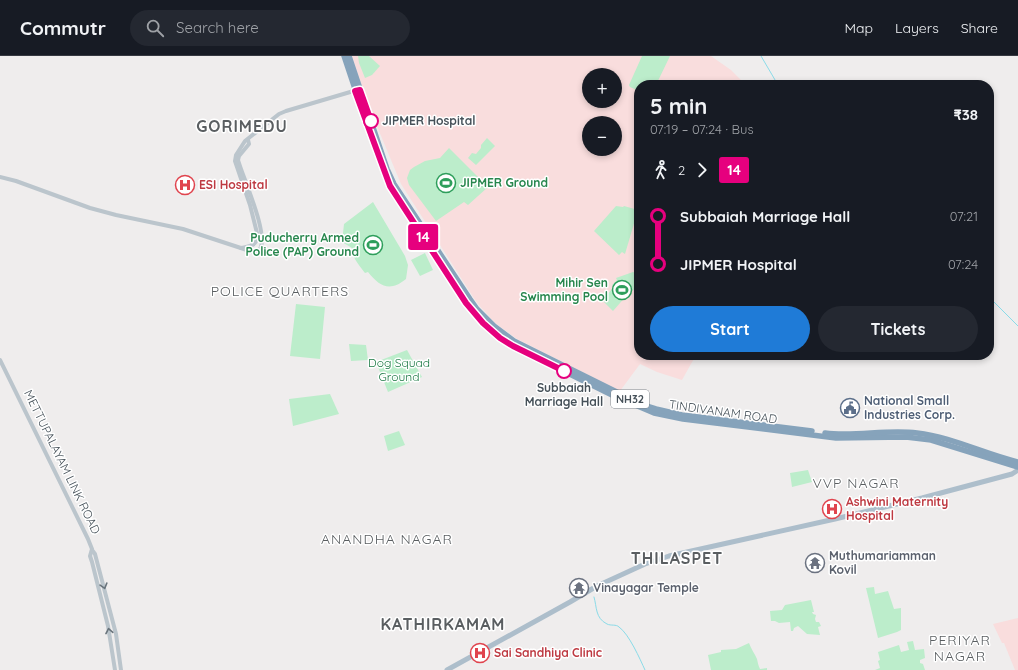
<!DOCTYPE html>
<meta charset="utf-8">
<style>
:root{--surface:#171b24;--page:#242831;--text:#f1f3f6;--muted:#9ea1a6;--line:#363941;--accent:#1f7bd7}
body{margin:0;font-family:Quicksand,sans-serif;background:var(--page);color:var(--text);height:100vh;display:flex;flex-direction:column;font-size:15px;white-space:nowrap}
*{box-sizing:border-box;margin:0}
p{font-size:13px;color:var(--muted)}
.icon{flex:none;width:22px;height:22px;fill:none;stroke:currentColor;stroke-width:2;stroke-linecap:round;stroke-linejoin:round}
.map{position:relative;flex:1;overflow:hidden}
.side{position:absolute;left:634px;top:24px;width:360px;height:280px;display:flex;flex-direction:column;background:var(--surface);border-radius:16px;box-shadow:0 2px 6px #0003}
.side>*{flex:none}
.badge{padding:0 8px;border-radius:3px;font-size:14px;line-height:26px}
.controls{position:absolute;left:582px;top:12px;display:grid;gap:8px}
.controls a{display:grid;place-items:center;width:40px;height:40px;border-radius:50%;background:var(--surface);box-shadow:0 2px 6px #0003;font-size:20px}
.map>.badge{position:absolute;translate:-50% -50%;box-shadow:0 0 0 2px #fff}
.legs{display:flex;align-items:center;gap:6px;height:44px;padding:0 16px;font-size:13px}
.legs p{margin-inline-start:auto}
.summary{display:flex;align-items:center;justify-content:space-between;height:68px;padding:0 16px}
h1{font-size:22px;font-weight:700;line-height:30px}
.button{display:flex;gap:8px;margin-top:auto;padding:8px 16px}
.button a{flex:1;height:46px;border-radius:24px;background:var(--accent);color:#fff;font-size:16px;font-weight:700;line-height:46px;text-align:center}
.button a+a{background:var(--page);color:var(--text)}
ul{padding:0 16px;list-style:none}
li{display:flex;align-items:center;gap:14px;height:48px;font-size:15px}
li i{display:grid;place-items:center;width:6px;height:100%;margin:0 5px;background:currentColor}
li i::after{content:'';width:10px;height:10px;margin:-5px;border:3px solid;border-radius:50%;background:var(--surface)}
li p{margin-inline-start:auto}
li:first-child i{background:linear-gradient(#0000 50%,currentColor 0)}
li:last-child i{background:linear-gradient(currentColor 50%,#0000 0)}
header{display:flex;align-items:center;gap:24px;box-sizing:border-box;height:56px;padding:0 20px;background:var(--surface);border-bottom:1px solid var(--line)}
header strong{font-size:19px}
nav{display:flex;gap:22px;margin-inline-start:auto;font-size:14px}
.search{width:280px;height:36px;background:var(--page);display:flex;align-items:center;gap:10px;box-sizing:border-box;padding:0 14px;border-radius:22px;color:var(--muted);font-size:15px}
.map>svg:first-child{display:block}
.medical{fill:#f9dddd;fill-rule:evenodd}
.green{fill:#bcedcb}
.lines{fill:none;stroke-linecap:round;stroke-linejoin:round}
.stream{stroke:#8adbe8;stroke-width:1}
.minor{stroke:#bbc5cc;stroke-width:4}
.major{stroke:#adbecb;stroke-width:5}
.highway{stroke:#86a3bb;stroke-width:5.5}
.oneway{stroke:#69747c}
.line-1-casing{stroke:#fff;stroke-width:9}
.line-1{stroke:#e6007e;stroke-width:6}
.stop-1-dot{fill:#fff;stroke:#e6007e;stroke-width:2}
.labels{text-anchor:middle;stroke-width:3;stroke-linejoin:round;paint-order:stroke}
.shield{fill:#fff;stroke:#7e858b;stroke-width:1}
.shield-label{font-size:11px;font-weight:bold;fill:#465159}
.stop-label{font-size:12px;font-weight:bold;fill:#465159;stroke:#fff;text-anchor:start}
.leisure-label{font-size:12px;font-weight:bold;fill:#27864d;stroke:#fff;text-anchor:end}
.health-label{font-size:12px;font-weight:bold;fill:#be3a42;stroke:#fff;text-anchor:start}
.park-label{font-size:12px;fill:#197842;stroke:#fff}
.service-label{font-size:12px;font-weight:bold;fill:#4e5e75;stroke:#fff;text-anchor:start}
.street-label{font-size:12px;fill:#465159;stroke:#fff}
.worship-label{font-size:12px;font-weight:bold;fill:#5b616d;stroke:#fff;text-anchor:start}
.quarter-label{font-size:14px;letter-spacing:1px;fill:#5a5e61;stroke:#fff}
.district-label{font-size:16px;font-weight:bold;letter-spacing:1px;fill:#5a5e61;stroke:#fff}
</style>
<header>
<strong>Commutr</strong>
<div class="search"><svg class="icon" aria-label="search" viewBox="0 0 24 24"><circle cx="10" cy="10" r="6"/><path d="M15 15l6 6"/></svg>Search here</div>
<nav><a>Map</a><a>Layers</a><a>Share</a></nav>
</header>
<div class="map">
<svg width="1018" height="614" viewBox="0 0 1018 614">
<rect width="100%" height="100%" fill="#efeded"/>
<g class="medical">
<path d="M 352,0 L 711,0 L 731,14 L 746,29 L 639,29 L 639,299 L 696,299 L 682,324 L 657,316 L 640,308 L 620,335 L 517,283 L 495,267 L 477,247 L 401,128 L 369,51 ZM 589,19 L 615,19 L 615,45 L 589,45 ZM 589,67 L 615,67 L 615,93 L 589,93 Z"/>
<path d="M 1018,562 L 1018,614 L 1015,614 L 1004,587 L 1002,587 L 993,568 Z"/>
</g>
<g class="green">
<path d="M 358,0 L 369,0 L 380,10 L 372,19 L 365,22 L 359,7 Z"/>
<path d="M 642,0 L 670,0 L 656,29 L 639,29 L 639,35 L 630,31 L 629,29 Z"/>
<path d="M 487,82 L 495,90 L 476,109 L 468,102 L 472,97 L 476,98 L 481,92 L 481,89 Z"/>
<path d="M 449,92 L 488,131 L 468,149 L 464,146 L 436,165 L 409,129 L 407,122 L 410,114 L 414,111 L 425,105 L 440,102 Z"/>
<path d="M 373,146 L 405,200 L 408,209 L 406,223 C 390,236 380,231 368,216 L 365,217 C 360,210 351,201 352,192 L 342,186 L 344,168 Z"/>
<path d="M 616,150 L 623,151 L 624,150 L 638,154 L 625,198 L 622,196 L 619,199 L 594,175 Z"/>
<path d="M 425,197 L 433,214 L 420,220 L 411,204 Z"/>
<path d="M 633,216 L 639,218 L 635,233 L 627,237 L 626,236 L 625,237 L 627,239 L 613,255 L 602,244 L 614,231 L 612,229 L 617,224 L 616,222 Z"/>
<path d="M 296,248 L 325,251 L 320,303 L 290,300 Z"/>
<path d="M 349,288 L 366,289 L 368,304 L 351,305 Z"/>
<path d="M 407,294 L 422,321 L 388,336 L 376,306 Z"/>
<path d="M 330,338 L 339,358 L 293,370 L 289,343 Z"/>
<path d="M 399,375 L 405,389 L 388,395 L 384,380 Z"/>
<path d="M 808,414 L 812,426 L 792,431 L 790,417 Z"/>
<path d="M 874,531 L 875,538 L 888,535 L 894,553 L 901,552 L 901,574 L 897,576 L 878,582 L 866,532 Z"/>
<path d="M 811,544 L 814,556 L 812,556 L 813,558 L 816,559 L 815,563 L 816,566 L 819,566 L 821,570 L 818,571 L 820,579 L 807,578 L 798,570 L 794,572 L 793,575 L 791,575 L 790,566 L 779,567 L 775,565 L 771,565 L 770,555 L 782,554 L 785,549 Z"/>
<path d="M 913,585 L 915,594 L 924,593 L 925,602 L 920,604 L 920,607 L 923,608 L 925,614 L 875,614 L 880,612 L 878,605 L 880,604 L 878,596 L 899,589 L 901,596 L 909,594 L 907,586 Z"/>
<path d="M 749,587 C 751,593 755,598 757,603 C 758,607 758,609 760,613 L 767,612 L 767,614 L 711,614 L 708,599 L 721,596 L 721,594 L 736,593 Z"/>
</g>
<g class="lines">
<g class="stream">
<path d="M 761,0 L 778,29"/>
<path d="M 989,241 L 1018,270"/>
<path d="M 594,541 C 597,551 595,562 607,568 C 611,570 616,568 619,571 C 629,578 640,603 645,614"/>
</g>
<g class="minor">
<path d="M 0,121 L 16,125 L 90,152 L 116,159 L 183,173 L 253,196 L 260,193 C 269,178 243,122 238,104 L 239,100 L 249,88 L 248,84"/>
<path d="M 241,192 C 249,190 255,191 258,181 L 250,149 L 235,105 L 236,99 L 245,85 L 279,58 L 286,55 L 357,34"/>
<path d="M 0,304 L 88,483 L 92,493 L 90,500 L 92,506 L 108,570 L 115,614"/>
<path d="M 92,494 L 95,498 L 116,578 L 121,614"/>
</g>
<path class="major" d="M 447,614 L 570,546 L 597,530 L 645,508 L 669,500 L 835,463 L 922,442 L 1012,418 L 1018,414"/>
<g class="highway">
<path d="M 344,0 L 366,66 L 390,130 L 466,247 L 483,267 L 500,282 L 513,290 L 614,340 L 654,357 L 683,363 L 836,382 L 906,381 L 931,384 L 1018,411"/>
<path d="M 349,0 L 387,113 L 394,128 L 470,243 L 477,253 L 494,270 L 514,285 L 643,349 L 656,353 L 682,359 L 812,375"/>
<path d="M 825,377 C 855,381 887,373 917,377 C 952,381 984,398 1018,406"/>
</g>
</g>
<defs><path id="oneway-chevron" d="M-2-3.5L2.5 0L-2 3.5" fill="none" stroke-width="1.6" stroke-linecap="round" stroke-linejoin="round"/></defs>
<g class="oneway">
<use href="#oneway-chevron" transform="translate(104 530) rotate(74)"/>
<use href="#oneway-chevron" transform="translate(109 575) rotate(-101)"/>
</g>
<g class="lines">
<defs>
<path id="line-1" d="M 371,65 L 360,34 L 355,35 L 390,130 L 466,247 L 483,267 L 500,282 L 513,290 L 564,315"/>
</defs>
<use href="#line-1" class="line-1-casing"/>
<use href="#line-1" class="line-1"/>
</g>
<defs>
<symbol id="stadium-ring" viewBox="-11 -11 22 22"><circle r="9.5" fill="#fff" stroke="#2e9e5b" stroke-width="1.5"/><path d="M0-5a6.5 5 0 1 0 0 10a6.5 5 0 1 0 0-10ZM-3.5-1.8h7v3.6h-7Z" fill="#2e9e5b"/></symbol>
<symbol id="hospital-ring" viewBox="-11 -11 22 22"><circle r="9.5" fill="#fff" stroke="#e0444e" stroke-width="1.5"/><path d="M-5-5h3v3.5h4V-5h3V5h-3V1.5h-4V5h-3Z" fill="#e0444e"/></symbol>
<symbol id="civic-ring" viewBox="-11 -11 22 22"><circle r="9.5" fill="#fff" stroke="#5c6f8a" stroke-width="1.5"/><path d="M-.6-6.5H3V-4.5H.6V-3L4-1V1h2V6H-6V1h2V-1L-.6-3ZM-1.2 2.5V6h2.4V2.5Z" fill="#5c6f8a"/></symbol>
<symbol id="temple-ring" viewBox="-11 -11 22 22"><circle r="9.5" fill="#fff" stroke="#6b7280" stroke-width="1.5"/><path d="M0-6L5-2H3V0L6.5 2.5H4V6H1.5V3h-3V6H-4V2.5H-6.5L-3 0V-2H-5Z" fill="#6b7280"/></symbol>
</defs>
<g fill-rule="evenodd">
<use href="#stadium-ring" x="435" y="116" width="22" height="22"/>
<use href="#hospital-ring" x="174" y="118" width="22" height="22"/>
<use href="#stadium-ring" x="362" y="178" width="22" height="22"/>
<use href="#stadium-ring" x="611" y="223" width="22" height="22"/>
<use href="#civic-ring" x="839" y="341" width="22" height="22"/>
<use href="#hospital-ring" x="821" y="442" width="22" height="22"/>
<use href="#temple-ring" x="804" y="496" width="22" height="22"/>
<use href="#temple-ring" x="568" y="521" width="22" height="22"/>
<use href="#hospital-ring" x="469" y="586" width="22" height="22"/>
</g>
<g class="stop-1-dot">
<circle cx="371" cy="65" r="7"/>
<circle cx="564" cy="315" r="7"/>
</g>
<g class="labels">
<rect class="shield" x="611" y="334" width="38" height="18" rx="3"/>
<g class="shield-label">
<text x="630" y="347">NH32</text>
</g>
<g class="stop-label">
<text x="382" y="69">JIPMER Hospital</text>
<text x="564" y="336" text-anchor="middle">Subbaiah<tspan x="564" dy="14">Marriage Hall</tspan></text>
</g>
<g class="leisure-label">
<text x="460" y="131" text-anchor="start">JIPMER Ground</text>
<text x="359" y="186">Puducherry Armed<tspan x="359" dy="14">Police (PAP) Ground</tspan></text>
<text x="608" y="231">Mihir Sen<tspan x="608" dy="14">Swimming Pool</tspan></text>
</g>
<g class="health-label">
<text x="199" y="133">ESI Hospital</text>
<text x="846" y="450">Ashwini Maternity<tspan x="846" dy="14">Hospital</tspan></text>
<text x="494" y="601">Sai Sandhiya Clinic</text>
</g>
<g class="park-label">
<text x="399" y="311">Dog Squad<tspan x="399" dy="14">Ground</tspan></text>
</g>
<g class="service-label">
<text x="864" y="349">National Small<tspan x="864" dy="14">Industries Corp.</tspan></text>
</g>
<g class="street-label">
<text transform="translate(723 356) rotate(8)" y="4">TINDIVANAM ROAD</text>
<text transform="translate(62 406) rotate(64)" y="4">METTUPALAYAM LINK ROAD</text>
</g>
<g class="worship-label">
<text x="829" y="504">Muthumariamman<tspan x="829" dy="14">Kovil</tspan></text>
<text x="593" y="536">Vinayagar Temple</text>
</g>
<g class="quarter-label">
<text x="280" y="240">POLICE QUARTERS</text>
<text x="856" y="432">VVP NAGAR</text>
<text x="387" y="488">ANANDHA NAGAR</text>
<text x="960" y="589">PERIYAR<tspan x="960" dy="16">NAGAR</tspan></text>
</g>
<g class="district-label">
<text x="242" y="76">GORIMEDU</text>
<text x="677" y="508">THILASPET</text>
<text x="443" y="574">KATHIRKAMAM</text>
</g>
</g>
</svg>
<div class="controls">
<a>+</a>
<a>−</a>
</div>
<b class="badge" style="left:423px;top:181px;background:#e6007e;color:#fff">14</b>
<section class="side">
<div class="summary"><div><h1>5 min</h1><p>07:19 – 07:24 · Bus</p></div><b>₹38</b></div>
<div class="legs"><svg class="icon" aria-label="walk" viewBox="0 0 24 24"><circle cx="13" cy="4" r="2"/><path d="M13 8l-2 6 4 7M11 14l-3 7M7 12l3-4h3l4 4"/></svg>2<svg class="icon" aria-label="forward" viewBox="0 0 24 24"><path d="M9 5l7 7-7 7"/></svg><b class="badge" style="background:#e6007e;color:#fff">14</b></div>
<ul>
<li><i style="color:#e6007e"></i><b>Subbaiah Marriage Hall</b><p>07:21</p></li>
<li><i style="color:#e6007e"></i><b>JIPMER Hospital</b><p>07:24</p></li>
</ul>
<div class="button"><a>Start</a><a>Tickets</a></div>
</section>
</div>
